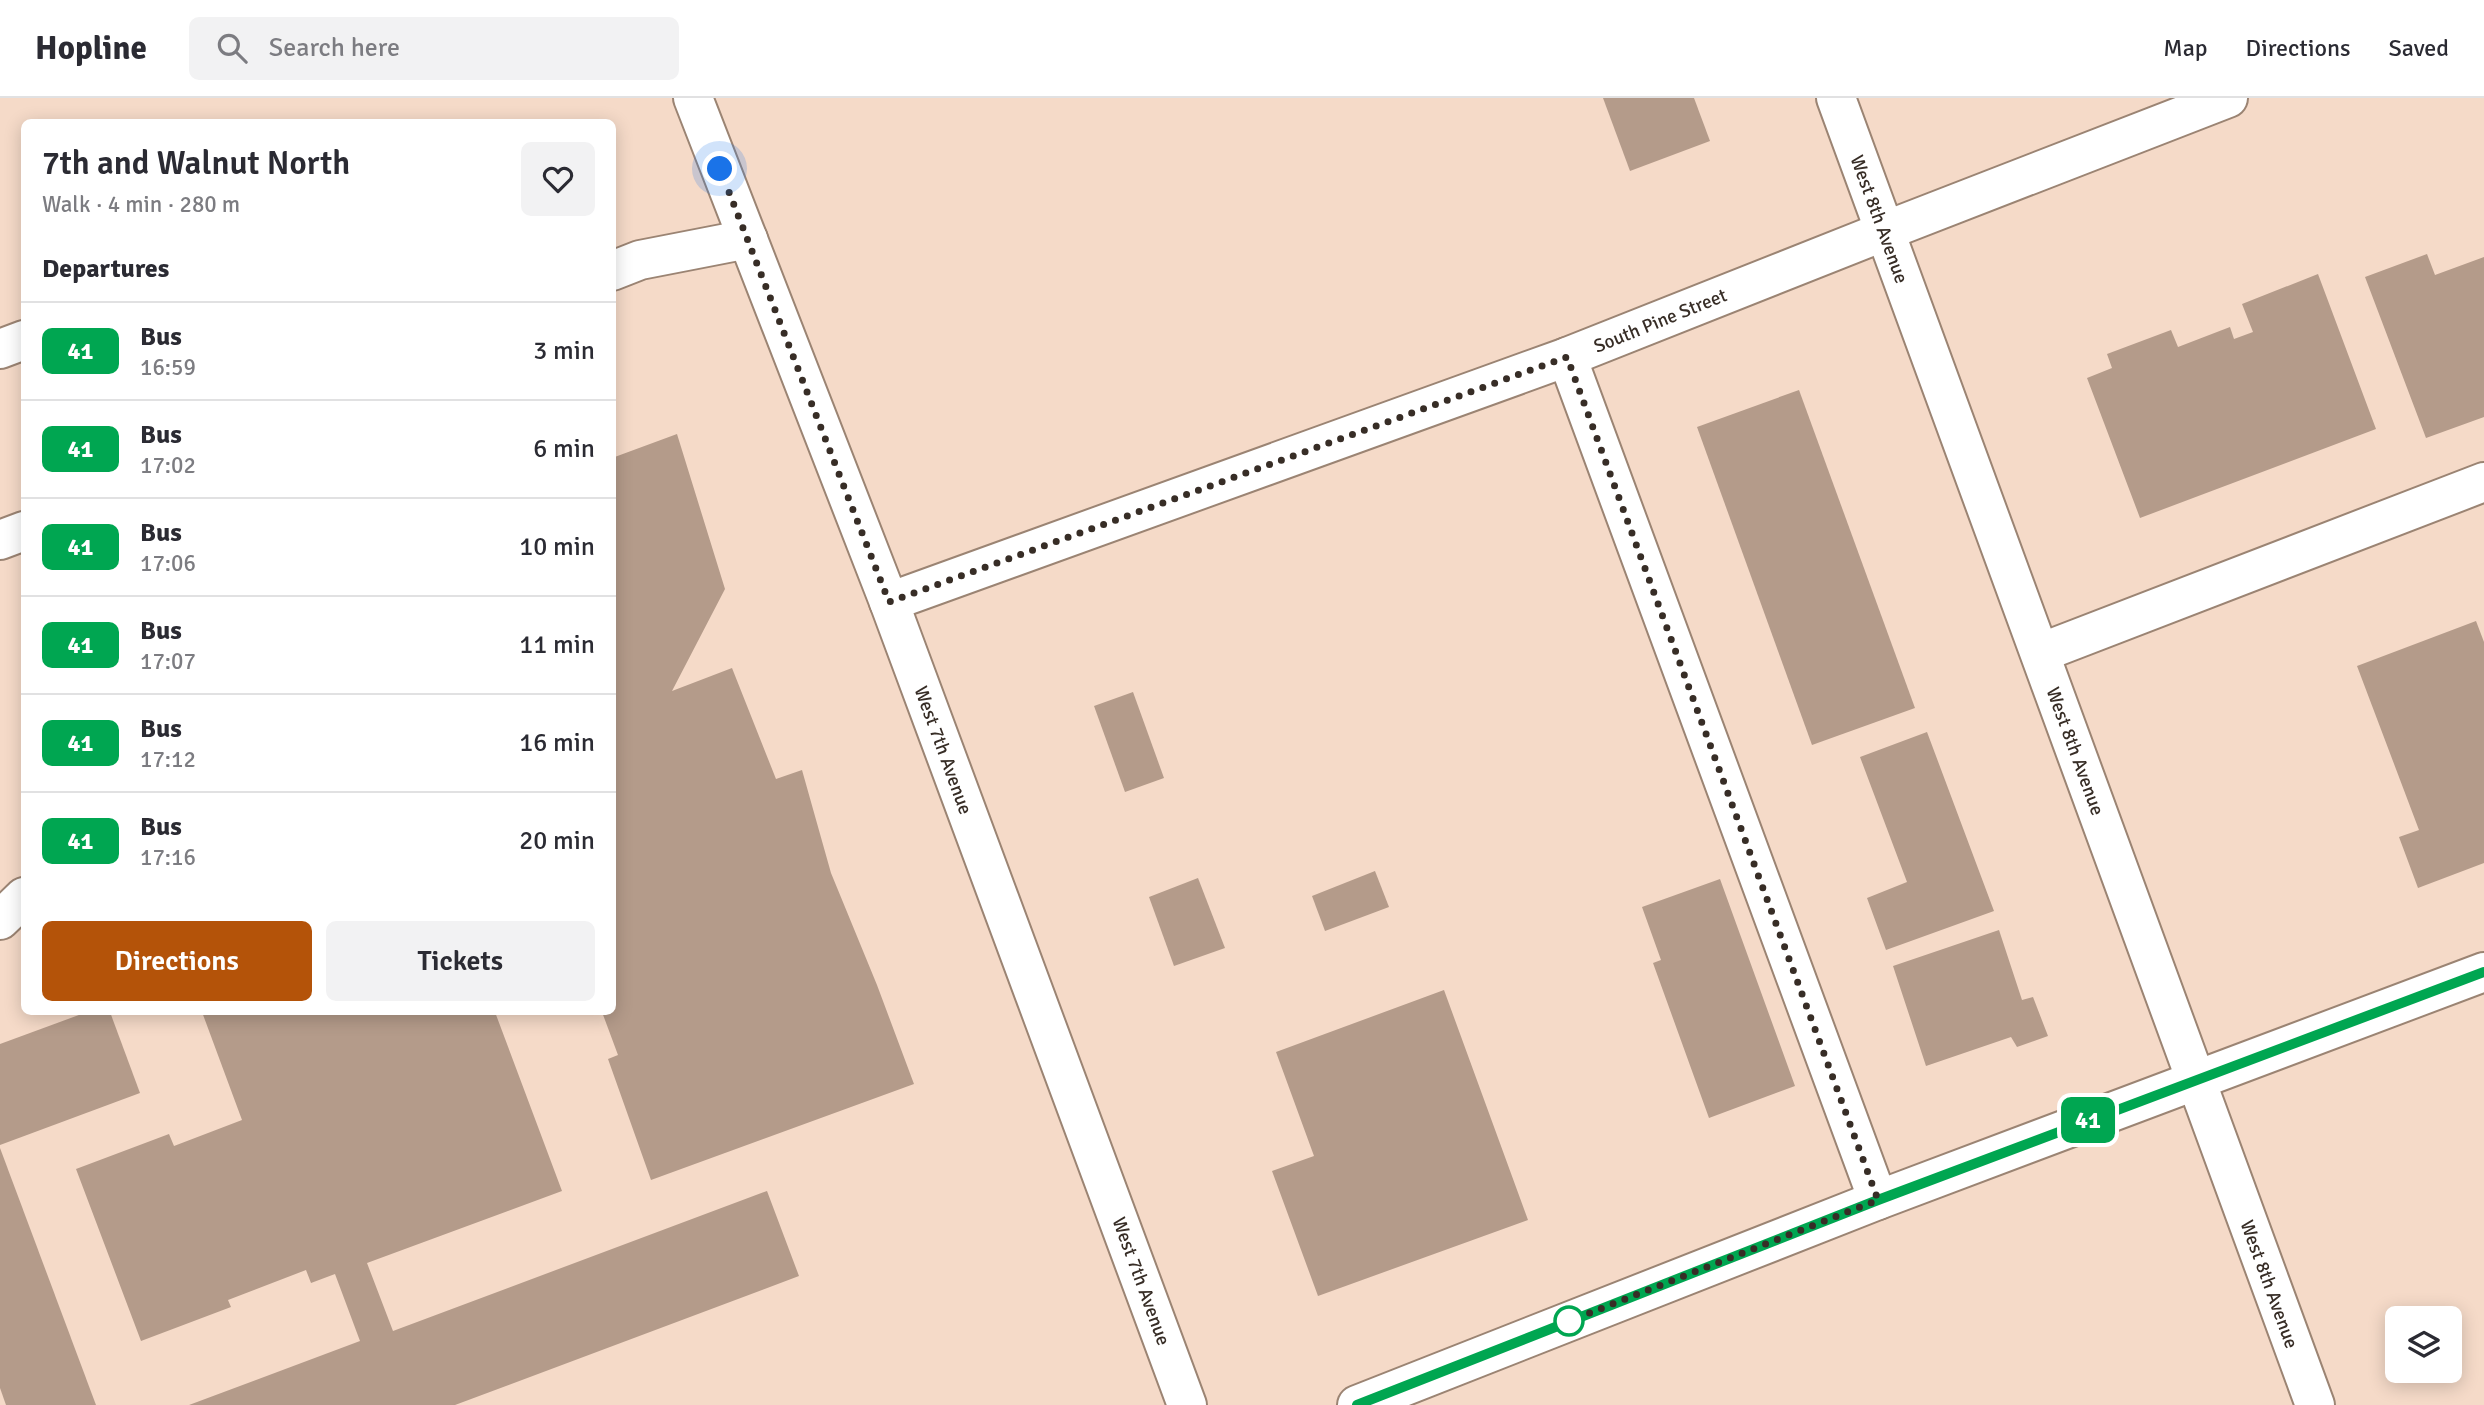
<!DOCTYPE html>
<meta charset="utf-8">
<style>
:root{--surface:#fff;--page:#f2f2f3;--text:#2b2b33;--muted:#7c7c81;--line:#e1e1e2;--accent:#b45309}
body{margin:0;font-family:Signika,sans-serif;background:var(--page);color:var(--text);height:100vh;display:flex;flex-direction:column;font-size:26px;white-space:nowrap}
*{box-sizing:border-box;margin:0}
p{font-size:23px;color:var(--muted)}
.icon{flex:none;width:38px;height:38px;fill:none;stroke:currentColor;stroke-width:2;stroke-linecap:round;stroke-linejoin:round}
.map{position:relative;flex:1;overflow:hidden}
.panel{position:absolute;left:21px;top:21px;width:595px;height:896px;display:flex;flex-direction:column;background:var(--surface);border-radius:10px;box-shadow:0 4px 18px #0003}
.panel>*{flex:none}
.badge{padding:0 14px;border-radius:10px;font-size:24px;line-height:46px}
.tools{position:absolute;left:2385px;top:1208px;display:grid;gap:14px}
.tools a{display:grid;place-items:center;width:77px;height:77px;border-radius:10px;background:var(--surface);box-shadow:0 4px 18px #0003;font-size:35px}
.you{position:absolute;width:35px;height:35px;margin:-18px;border:5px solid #fff;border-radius:50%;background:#1a73e8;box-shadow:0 0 0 10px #1a73e833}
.map>.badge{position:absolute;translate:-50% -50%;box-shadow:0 0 0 4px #fff}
h2{padding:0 21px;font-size:26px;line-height:63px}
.round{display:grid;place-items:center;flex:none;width:74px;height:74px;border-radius:10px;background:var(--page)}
.overview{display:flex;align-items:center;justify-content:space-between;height:119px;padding:0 21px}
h1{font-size:33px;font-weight:600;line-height:52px}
.cta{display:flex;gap:14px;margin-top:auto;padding:14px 21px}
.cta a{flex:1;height:80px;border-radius:10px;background:var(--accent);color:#fff;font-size:28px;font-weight:600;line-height:80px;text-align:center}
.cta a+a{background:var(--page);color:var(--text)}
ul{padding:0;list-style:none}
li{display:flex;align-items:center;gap:21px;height:98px;padding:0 21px;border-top:2px solid var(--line)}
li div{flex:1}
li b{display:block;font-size:26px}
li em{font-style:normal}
li .badge{min-width:77px;font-weight:700;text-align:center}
header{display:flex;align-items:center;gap:42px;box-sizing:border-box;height:98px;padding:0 35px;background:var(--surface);border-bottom:2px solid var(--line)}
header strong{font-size:33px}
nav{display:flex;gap:38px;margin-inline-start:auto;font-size:24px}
.search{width:490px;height:63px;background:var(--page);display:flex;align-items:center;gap:18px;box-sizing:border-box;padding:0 24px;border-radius:10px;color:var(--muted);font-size:26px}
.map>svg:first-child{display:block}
.building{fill:#b49b8a}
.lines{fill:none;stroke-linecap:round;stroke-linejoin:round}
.minor-casing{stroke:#9b8473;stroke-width:42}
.minor{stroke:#fff;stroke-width:38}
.line-casing{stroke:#fff;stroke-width:16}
.line{stroke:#00a651;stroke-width:10}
.walk{stroke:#372d26;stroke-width:7;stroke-dasharray:0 12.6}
.stop-dot{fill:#fff;stroke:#00a651;stroke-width:3.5}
.labels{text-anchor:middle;stroke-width:5;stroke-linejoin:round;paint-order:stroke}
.street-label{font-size:19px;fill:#372d26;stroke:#fff}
</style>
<header>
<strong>Hopline</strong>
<div class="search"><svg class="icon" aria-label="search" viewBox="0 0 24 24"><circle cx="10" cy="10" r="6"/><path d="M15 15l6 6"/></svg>Search here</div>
<nav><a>Map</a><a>Directions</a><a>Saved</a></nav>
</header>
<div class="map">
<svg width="2484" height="1307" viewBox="0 0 2484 1307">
<rect width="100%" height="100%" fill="#f5dac8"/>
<g class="building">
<path d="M 1603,0 L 1694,0 L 1710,43 L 1630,73 Z"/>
<path d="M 2427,156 L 2435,177 L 2484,159 L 2484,319 L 2426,340 L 2365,179 Z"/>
<path d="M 2318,176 L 2376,331 L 2140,420 L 2087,280 L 2112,270 L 2107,256 L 2171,232 L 2178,249 L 2230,229 L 2234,241 L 2253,234 L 2242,206 Z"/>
<path d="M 1799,292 L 1915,610 L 1812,647 L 1697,329 Z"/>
<path d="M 677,336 L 725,491 L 672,593 L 732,570 L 776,681 L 802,672 L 831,775 L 877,887 L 914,986 L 651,1082 L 608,961 L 618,957 L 602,914 L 612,914 L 612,360 Z"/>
<path d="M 2476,523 L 2484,544 L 2484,765 L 2418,790 L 2399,739 L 2419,732 L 2357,568 Z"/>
<path d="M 1133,594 L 1164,680 L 1125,694 L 1094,608 Z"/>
<path d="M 1927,634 L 1994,813 L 1886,852 L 1867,800 L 1907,784 L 1860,659 Z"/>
<path d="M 1375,773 L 1389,809 L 1325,833 L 1312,798 Z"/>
<path d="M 1198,780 L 1225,850 L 1174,868 L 1149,799 Z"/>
<path d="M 1720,781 L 1795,988 L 1709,1020 L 1653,865 L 1661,862 L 1642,809 Z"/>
<path d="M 1999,832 L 2022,902 L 2033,899 L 2048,938 L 2017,949 L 2011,939 L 1926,968 L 1893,868 Z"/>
<path d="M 1444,892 L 1528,1122 L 1318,1198 L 1272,1073 L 1314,1058 L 1276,954 Z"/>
<path d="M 87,914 L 110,914 L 140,995 L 0,1047 L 0,946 Z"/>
<path d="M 202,914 L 495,914 L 562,1093 L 367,1165 L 393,1233 L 767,1093 L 799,1178 L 455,1307 L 189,1307 L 360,1243 L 335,1176 L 311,1185 L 306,1172 L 228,1202 L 231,1209 L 141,1243 L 76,1071 L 169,1036 L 174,1048 L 242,1022 Z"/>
<path d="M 0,1050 L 96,1307 L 6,1307 L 0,1290 Z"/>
</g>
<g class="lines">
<defs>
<g id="minor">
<path d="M 693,0 L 889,504 L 1187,1307"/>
<path d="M 1836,0 L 2315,1307"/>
<path d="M 612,173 L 640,162 L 748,141"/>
<path d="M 0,251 L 24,242"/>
<path d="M 1567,259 L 1878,1102"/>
<path d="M 0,442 L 24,433"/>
<path d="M 889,504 L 1567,259 L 1885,133 L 2228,0"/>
<path d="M 2040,555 L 2484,384"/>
<path d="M 0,822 L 24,799"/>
<path d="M 1357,1307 L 1878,1102 L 2484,874"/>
</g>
</defs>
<use href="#minor" class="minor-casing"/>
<use href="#minor" class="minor"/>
</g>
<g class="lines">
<defs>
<path id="line" d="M 1357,1307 L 1878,1102 L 2484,874"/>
</defs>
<use href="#line" class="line-casing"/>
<use href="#line" class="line"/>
<path class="walk" d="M 720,71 L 889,504 L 1567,259 L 1878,1102 L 1564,1225 L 1569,1223"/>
</g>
<circle class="stop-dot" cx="1569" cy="1223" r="14"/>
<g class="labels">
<g class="street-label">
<text transform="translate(1880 121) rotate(70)" y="7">West 8th Avenue</text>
<text transform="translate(1660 222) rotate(-22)" y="7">South Pine Street</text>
<text transform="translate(944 652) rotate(70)" y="7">West 7th Avenue</text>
<text transform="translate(2076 653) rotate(70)" y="7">West 8th Avenue</text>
<text transform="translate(1142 1183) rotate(70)" y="7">West 7th Avenue</text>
<text transform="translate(2270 1186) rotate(70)" y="7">West 8th Avenue</text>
</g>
</g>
</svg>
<div class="tools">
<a><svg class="icon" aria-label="layers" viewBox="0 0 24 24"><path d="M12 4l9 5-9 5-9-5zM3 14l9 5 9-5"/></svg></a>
</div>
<div class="you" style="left:720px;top:71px"></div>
<b class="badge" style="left:2088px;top:1022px;background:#00a651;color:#fff">41</b>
<section class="panel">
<div class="overview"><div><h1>7th and Walnut North</h1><p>Walk · 4 min · 280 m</p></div><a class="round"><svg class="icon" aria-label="heart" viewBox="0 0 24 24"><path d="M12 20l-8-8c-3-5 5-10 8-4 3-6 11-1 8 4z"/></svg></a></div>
<h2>Departures</h2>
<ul>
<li><span class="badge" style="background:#00a651;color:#fff">41</span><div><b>Bus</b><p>16:59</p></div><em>3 min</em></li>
<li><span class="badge" style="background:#00a651;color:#fff">41</span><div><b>Bus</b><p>17:02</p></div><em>6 min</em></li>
<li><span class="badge" style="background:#00a651;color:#fff">41</span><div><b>Bus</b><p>17:06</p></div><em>10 min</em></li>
<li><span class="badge" style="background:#00a651;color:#fff">41</span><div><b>Bus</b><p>17:07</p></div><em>11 min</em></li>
<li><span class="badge" style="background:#00a651;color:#fff">41</span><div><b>Bus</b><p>17:12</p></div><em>16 min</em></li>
<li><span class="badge" style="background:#00a651;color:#fff">41</span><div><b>Bus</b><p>17:16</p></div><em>20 min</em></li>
</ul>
<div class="cta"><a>Directions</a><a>Tickets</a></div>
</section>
</div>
